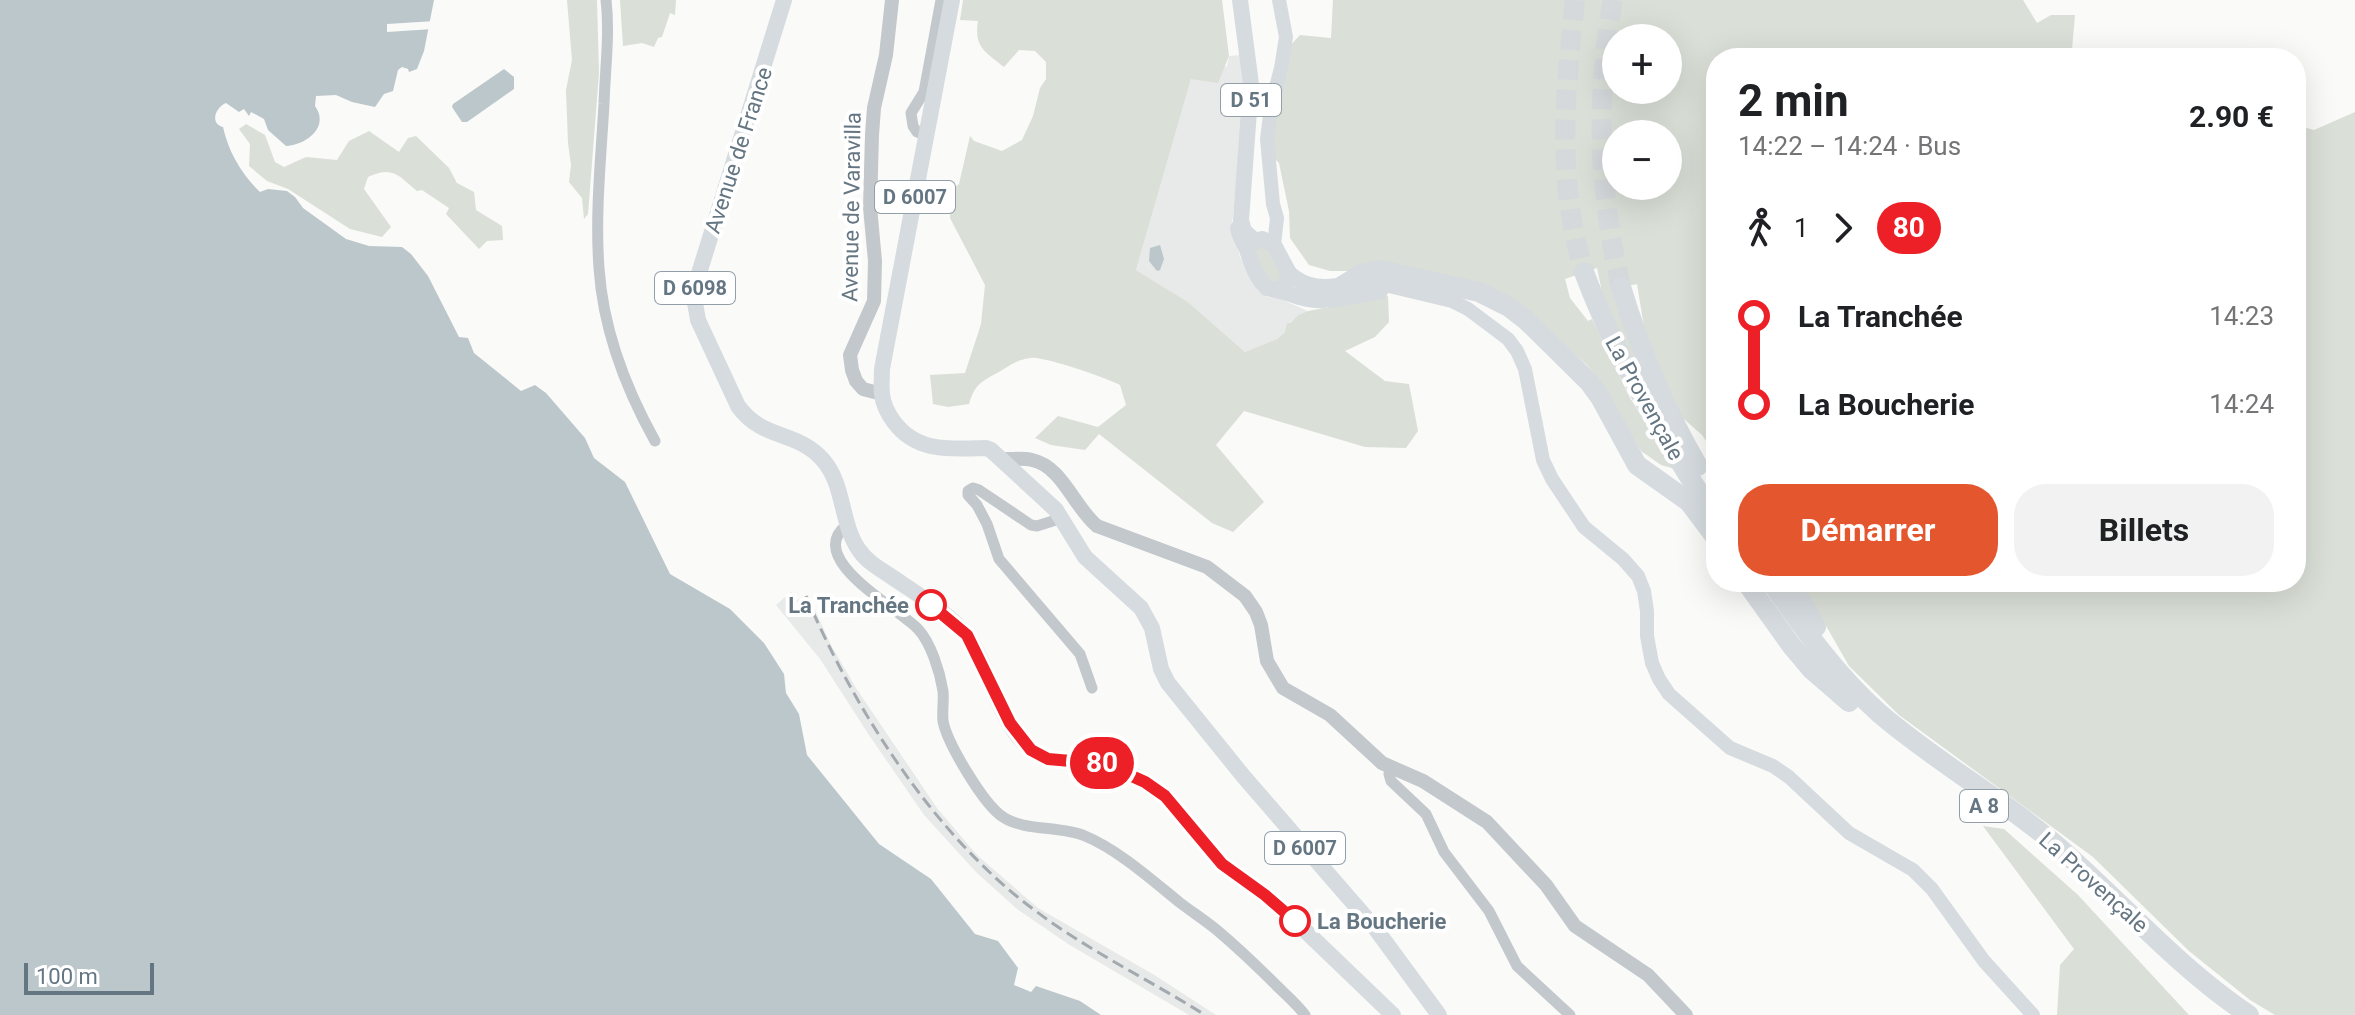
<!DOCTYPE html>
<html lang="fr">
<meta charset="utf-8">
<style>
:root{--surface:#fff;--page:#f2f2f2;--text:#202124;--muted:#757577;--accent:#e4572e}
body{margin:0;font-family:Roboto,sans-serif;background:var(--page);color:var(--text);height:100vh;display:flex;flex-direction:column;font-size:30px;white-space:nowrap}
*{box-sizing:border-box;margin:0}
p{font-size:26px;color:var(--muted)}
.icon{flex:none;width:44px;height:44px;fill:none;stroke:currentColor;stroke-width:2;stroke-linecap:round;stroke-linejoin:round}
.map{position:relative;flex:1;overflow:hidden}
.panel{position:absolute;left:1706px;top:48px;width:600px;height:544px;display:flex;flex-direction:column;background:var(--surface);border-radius:32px;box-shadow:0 8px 32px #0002}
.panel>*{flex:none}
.badge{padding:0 16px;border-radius:26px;font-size:28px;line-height:52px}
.tools{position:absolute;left:1602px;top:24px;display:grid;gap:16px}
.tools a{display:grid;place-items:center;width:80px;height:80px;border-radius:50%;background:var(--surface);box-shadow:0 8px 32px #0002;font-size:40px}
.scale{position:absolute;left:24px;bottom:20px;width:130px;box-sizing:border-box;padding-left:8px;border:4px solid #657683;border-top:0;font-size:22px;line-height:28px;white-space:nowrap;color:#657683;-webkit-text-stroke:6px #fff;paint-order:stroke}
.map>.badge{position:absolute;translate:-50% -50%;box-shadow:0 0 0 4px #fff}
.legs{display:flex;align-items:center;gap:12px;height:88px;padding:0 32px;font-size:26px}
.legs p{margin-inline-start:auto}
.head{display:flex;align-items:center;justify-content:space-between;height:136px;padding:0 32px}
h1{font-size:44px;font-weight:700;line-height:60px}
.action{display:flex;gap:16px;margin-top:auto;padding:16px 32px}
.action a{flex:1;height:92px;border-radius:32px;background:var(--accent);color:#fff;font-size:32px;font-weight:700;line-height:92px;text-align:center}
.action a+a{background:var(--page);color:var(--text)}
ul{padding:0 32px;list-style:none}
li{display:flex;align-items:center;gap:28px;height:88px;font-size:30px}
li i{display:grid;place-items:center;width:12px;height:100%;margin:0 10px;background:currentColor}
li i::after{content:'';width:20px;height:20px;margin:-10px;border:6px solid;border-radius:50%;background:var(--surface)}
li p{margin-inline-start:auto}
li:first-child i{background:linear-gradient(#0000 50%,currentColor 0)}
li:last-child i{background:linear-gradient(currentColor 50%,#0000 0)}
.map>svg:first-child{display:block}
.built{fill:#e8e9e9}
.green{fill:#dadfd7;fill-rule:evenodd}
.water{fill:#bbc7cb}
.pier{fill:#fafaf8}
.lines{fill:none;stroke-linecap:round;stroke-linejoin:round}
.motorway-tunnel{stroke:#d5d9db;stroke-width:20;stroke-dasharray:20 10;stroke-linecap:butt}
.minor{stroke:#c3c8cc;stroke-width:11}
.tertiary{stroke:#c3c8cc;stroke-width:14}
.secondary{stroke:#d6dbdf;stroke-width:14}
.primary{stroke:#d6dbdf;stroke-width:16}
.motorway{stroke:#d6dbdf;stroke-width:20}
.rail{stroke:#a2aab0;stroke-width:3;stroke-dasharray:12 6;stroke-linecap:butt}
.line-1-casing{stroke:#fff;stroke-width:18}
.line-1{stroke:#ed2028;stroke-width:12}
.stop-1-dot{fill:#fff;stroke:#ed2028;stroke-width:4}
.labels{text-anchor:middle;stroke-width:8;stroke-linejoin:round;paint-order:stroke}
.shield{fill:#fff;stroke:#939fa8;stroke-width:2}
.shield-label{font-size:20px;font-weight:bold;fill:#657683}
.street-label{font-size:22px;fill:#657683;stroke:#fff}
.stop-label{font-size:22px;font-weight:bold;fill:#657683;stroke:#fff;text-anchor:end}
</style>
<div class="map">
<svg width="2355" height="1015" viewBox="0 0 2355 1015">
<rect width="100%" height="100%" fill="#fafaf8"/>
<g class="built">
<path d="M 1241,55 L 1246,97 L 1232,224 L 1240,257 L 1258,291 L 1267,297 L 1278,298 L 1308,311 L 1298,315 L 1285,332 L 1277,339 L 1245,352 L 1188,302 L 1136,270 L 1191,79 L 1227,66 L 1229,56 Z"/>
<path d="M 791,592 L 795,601 L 808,595 L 831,645 L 856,688 L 937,808 L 977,855 L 1038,908 L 1156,976 L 1216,1015 L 1189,1015 L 1068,944 L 1017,909 L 976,872 L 924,815 L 869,735 L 820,659 L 776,605 Z"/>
</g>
<g class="green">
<path d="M 567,0 L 597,0 L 599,73 L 588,214 L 584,219 L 582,198 L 569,182 L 571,165 L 568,143 L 566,90 L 572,60 Z"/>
<path d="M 620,0 L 676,0 L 675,15 L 670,13 L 662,37 L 658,38 L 654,47 L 642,43 L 623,46 Z"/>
<path d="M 963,0 L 1222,0 L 1229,56 L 1218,83 L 1191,79 L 1136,270 L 1188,302 L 1245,352 L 1277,339 L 1285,332 L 1287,323 L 1291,323 L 1298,315 L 1308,311 L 1388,296 L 1389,322 L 1375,337 L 1345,351 L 1385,381 L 1409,384 L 1418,431 L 1406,448 L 1365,447 L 1244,411 L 1216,445 L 1264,502 L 1233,532 L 1212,523 L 1099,434 L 1085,450 L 1051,445 L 1035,438 L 1058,416 L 1098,427 L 1126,405 L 1120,385 C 1106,378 1043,356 1031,358 C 1017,359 1008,367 997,373 C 981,382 975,384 969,404 L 948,407 L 933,404 L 930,375 L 965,373 L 981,324 L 985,285 L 950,218 L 951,190 L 959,184 L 970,136 L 974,141 L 1002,151 L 1022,140 L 1033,116 L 1040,88 L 1046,79 L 1046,62 L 1035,51 L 1019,50 L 1004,67 C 985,51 974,48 978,21 L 960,20 Z"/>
<path d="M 1333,0 L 2023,0 L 2037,23 L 2051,15 L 2075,15 L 2072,49 L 2066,58 L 1716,58 L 1716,456 L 1702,435 L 1677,413 L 1644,327 L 1637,284 L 1614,289 L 1662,412 L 1606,311 L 1597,268 L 1565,279 L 1570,298 L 1588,321 L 1592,319 L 1630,398 L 1675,469 L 1661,465 L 1641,451 L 1598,378 L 1587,365 L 1525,311 L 1352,271 L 1330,271 L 1309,265 L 1290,238 L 1289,211 L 1279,163 L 1273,157 L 1275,62 L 1300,35 L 1331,38 ZM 1616,38 L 1668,38 L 1668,90 L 1616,90 ZM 1616,134 L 1668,134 L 1668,186 L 1616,186 Z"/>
<path d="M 2355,112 L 2355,1015 L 2275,1015 L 2250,1000 L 2189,951 L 2093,857 L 1899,715 L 1849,666 L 1801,582 L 2296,582 L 2296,125 L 2314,130 Z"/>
<path d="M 246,124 L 265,135 L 275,162 L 284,167 L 306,157 L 337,160 L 349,141 L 369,131 L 399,152 L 408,138 L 416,136 L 449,168 L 457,183 L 474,192 L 476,210 L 502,226 L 503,240 L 487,241 L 479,249 L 446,214 L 449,208 L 422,190 L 417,191 C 399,176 393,165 368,177 L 364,189 L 391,227 L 382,237 L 350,229 L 288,189 L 267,181 L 249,166 L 250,144 L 239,129 Z"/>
<path d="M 1266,247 L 1282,273 L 1282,277 L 1276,283 L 1269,282 L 1255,256 L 1257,248 Z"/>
<path d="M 1983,826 L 2004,829 L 2078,895 L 2189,1015 L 2057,1015 L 2060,965 L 2074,949 Z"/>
</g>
<g class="water">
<path d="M 0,0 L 434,0 L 424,51 L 417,69 L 409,72 L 408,69 L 402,67 L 398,70 L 393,91 L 384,94 L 375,107 L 352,102 L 336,95 L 316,96 L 315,106 C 330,127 306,145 286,146 L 268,130 L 264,119 L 251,112 L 249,116 L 244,109 L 239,112 L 226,103 C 216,107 209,123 223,127 C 228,151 242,175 260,192 L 268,189 L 287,191 L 295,197 L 303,208 L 346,239 L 369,246 L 402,247 L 411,254 L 428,276 L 459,337 L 468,338 L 474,353 L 521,391 L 535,385 L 546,393 L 585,438 L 594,458 L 625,482 L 670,574 L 730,609 L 764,643 L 784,674 L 786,693 L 799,714 L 807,755 L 879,844 L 931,879 L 975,934 L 998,941 L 1018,968 L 1014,985 L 1031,992 L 1036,986 L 1080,1001 L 1101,1015 L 0,1015 Z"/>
<path d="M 504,69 L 514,77 L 514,89 L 467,122 L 462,122 L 452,107 L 453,104 Z"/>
<path d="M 1160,245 L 1164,259 L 1160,270 L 1157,271 L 1149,261 L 1150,248 Z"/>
</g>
<path class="pier" d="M 435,21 L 433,29 L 387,32 L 387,24 Z"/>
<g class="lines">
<g class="motorway-tunnel">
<path d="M 1575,0 C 1565,97 1556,177 1584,272"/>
<path d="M 1613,0 C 1595,96 1599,193 1621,287"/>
</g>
<g class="minor">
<path d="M 606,0 C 610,34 605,70 604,104 C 601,158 595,213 599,268 C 603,328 626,389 655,441"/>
<path d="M 927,136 L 917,132 L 913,126 L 911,113 L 924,92 L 941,0"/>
<path d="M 1062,518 L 1037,526 L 1031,525 L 979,490 L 973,488 L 968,491 L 968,495 L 977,505 L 987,524 L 999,559 L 1080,654 L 1092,688"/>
<path d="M 847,525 C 803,558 898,608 918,629 C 931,643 940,672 943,691 C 944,700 942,711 943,721 C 947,743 984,805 1003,817 C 1023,831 1062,826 1085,836 C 1117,849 1152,880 1179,902 C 1192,912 1206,921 1218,931 C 1238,948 1257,966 1276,985 C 1286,995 1297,1004 1305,1015"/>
<path d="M 1390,768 L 1389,774 L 1391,781 L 1426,814 L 1444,852 L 1489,911 L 1517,966 L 1570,1015"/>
</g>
<g class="tertiary">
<path d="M 882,394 L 863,389 L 856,381 L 852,370 L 850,355 L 874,301 L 875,261 L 870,207 L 872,135 L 874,108 L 886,55 L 892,0"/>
<path d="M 1004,461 L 1007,459 C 1015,459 1024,458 1032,460 C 1062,466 1074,507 1097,526 L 1207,567 L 1245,596 L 1256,612 L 1261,625 L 1267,661 L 1283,688 L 1330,715 L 1382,763 L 1423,781 L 1487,822 L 1546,885 L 1575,926 L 1648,975 L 1686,1015"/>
</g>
<g class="secondary">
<path d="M 1274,245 L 1277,218 L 1273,204 L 1267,139 L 1271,107 L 1281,68 L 1286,37 L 1279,0"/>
<path d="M 1358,283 L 1389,286 L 1452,301 L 1468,309 L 1508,339 L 1517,351 L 1525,369 L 1543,460 L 1552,479 L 1584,527 L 1623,559 L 1638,576 L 1644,591 L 1647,611 L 1647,636 L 1652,663 L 1659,679 L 1669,694 L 1730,748 L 1773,766 L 1789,777 L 1849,833 L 1913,870 L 1932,889 L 1984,961 L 2033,1015"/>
<path d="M 1331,301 L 1381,292"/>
</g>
<g class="primary">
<path d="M 784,0 L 696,283 L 694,297 L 698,320 L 738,406 C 763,441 797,430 823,460 C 845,485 840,523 859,550 C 867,562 880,569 892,577 C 914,592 953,616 968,637 C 993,673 997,725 1035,752 C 1052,765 1074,759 1094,762 C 1119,765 1145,780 1165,796 L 1222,864 L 1265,895 L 1293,919 L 1393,1015"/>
<path d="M 952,0 L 882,369 C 882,377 881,386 882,394 C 883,404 888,414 894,422 C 917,453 951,449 986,448 L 991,450 L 1056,510 L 1085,557 L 1141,608 L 1152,628 L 1161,669 L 1168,683 L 1244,777 L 1375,928 L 1439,1015"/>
<path d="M 1240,0 L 1251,84 L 1241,220 L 1244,231 L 1255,241"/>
<path d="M 1238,228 C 1239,238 1246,244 1248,253 C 1252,265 1257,279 1267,288 C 1274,290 1280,291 1287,293 C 1319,304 1328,304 1357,284"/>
<path d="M 1250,246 L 1255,241 L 1262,239 L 1274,245 L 1289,273 L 1286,284 L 1278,290"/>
<path d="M 1289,273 C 1306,289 1326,289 1348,284"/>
</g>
<g class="motorway">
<path d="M 1584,272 C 1616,358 1663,436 1712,513"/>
<path d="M 1342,286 L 1363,273 L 1380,270 L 1479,292 L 1509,307 L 1526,320 L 1589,382 L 1600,397 L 1637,465 L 1689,502 L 1716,538"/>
<path d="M 1621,287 C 1640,350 1665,410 1698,466"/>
<path d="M 1746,582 L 1791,645 L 1812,670 L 1849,702"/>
<path d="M 1771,582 C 1803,628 1836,675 1879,713 C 1937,763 2005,800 2063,851 C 2125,906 2180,969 2249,1015"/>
<path d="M 1791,582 L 1816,627"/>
</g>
<path class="rail" d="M 806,596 C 854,709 934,835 1033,909 C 1087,950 1148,979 1205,1015"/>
</g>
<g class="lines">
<defs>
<path id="line-1" d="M 931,605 L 967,635 L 1010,723 L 1031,750 L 1048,759 L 1105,764 L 1145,782 L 1165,796 L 1222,864 L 1265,895 L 1295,921"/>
</defs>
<use href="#line-1" class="line-1-casing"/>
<use href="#line-1" class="line-1"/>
</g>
<g class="stop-1-dot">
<circle cx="931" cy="605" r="14"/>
<circle cx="1295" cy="921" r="14"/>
</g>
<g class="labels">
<g class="shield">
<rect x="1221" y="84" width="60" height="32" rx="6"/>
<rect x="875" y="181" width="80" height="32" rx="6"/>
<rect x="655" y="272" width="80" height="32" rx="6"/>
<rect x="1960" y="790" width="48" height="32" rx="6"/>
<rect x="1265" y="832" width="80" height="32" rx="6"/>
</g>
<g class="shield-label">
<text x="1251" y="107">D 51</text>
<text x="915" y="204">D 6007</text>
<text x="695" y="295">D 6098</text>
<text x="1984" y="813">A 8</text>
<text x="1305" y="855">D 6007</text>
</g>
<g class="street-label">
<text transform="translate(738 150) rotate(-72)" y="8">Avenue de France</text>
<text transform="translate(851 207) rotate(-89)" y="8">Avenue de Varavilla</text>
<text transform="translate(1645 398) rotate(61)" y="8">La Provençale</text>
<text transform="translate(2094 882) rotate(42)" y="8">La Provençale</text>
</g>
<g class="stop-label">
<text x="909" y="613">La Tranchée</text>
<text x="1317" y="929" text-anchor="start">La Boucherie</text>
</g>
</g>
</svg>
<div class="tools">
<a>+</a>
<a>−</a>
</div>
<div class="scale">100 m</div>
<b class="badge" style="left:1102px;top:763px;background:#ed2028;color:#fff">80</b>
<section class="panel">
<div class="head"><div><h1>2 min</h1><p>14:22 – 14:24 · Bus</p></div><b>2.90 €</b></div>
<div class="legs"><svg class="icon" aria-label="walk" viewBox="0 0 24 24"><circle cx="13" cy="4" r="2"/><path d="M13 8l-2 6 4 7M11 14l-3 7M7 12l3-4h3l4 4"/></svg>1<svg class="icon" aria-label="forward" viewBox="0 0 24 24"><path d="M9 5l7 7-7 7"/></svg><b class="badge" style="background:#ed2028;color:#fff">80</b></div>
<ul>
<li><i style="color:#ed2028"></i><b>La Tranchée</b><p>14:23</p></li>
<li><i style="color:#ed2028"></i><b>La Boucherie</b><p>14:24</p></li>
</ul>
<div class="action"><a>Démarrer</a><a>Billets</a></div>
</section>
</div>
